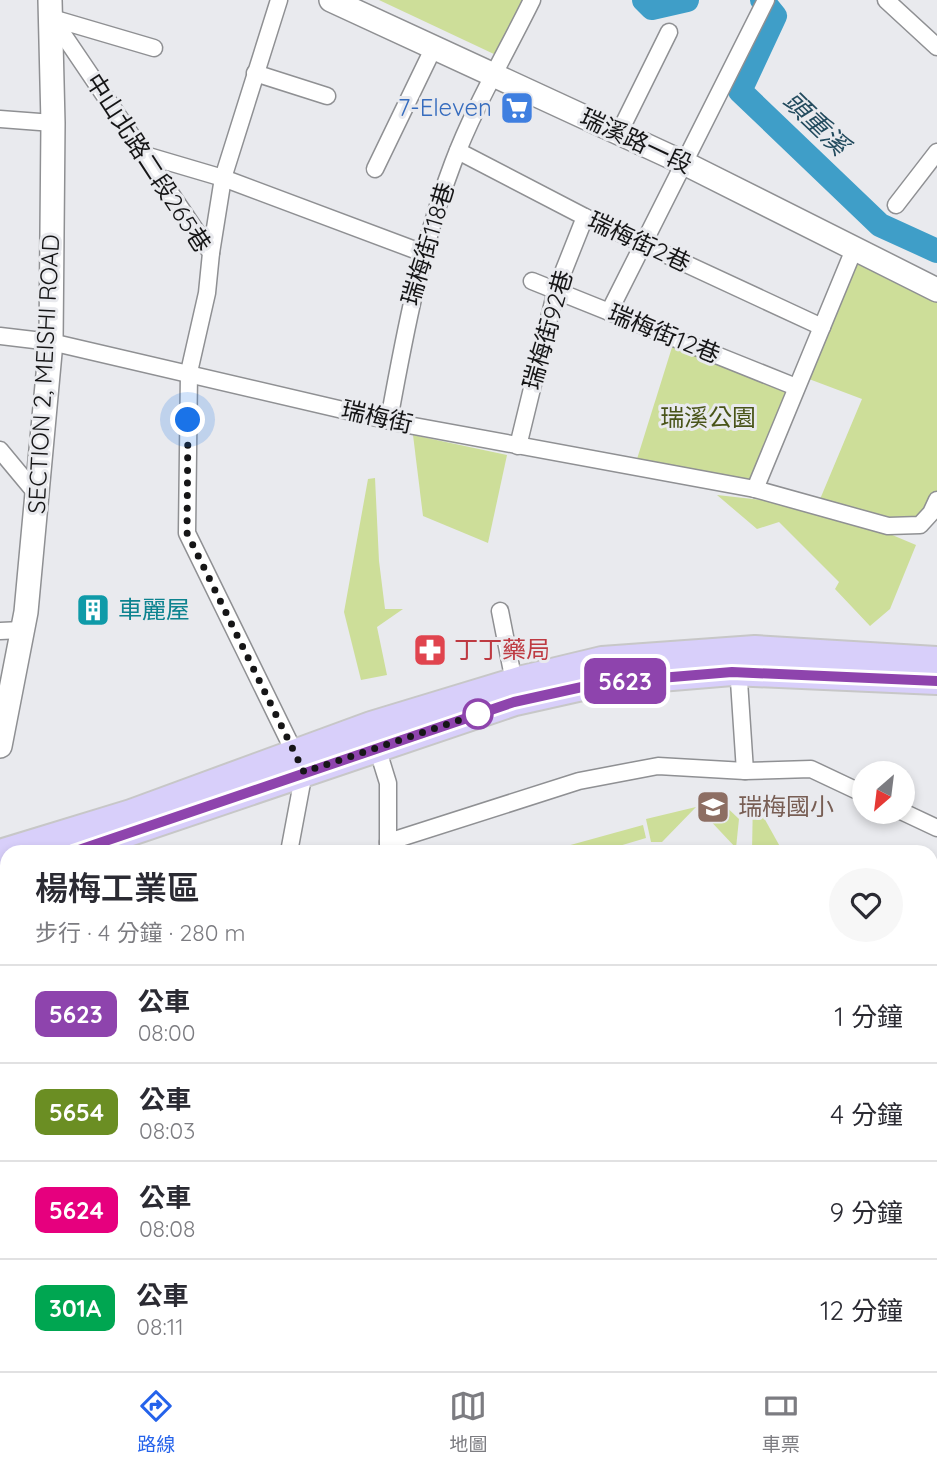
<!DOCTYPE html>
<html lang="zh-TW">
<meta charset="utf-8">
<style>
:root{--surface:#fff;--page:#f7f7f7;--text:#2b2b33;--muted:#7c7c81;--line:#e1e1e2;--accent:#2563eb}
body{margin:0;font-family:Quicksand,"Noto Sans TC",sans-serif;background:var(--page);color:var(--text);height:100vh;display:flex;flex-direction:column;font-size:26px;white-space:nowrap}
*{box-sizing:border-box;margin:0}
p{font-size:23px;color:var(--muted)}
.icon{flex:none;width:38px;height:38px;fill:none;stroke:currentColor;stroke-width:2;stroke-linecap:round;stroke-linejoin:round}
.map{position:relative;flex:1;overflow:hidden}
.side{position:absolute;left:0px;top:845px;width:938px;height:527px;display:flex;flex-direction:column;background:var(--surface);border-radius:21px 21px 0 0;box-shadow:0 4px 10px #0003}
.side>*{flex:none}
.badge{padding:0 14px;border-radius:10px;font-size:24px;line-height:46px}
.needle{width:46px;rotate:208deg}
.buttons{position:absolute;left:852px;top:761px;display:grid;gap:14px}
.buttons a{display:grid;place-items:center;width:63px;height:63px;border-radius:50%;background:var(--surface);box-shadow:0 4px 10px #0003;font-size:35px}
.you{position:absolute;width:35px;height:35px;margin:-18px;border:5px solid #fff;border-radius:50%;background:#1a73e8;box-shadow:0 0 0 10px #1a73e833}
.map>.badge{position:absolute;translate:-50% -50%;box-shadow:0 0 0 4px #fff}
.round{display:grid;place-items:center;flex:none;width:74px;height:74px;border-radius:37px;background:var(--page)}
.headline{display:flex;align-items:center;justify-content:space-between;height:119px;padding:0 35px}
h1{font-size:33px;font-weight:600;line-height:52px}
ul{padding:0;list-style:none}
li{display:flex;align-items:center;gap:21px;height:98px;padding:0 35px;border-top:2px solid var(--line)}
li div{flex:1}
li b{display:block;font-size:26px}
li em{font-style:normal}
li .badge{min-width:77px;font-weight:700;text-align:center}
.dock{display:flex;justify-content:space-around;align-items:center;height:98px;border-top:2px solid var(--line);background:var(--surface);font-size:19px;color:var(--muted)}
.dock a{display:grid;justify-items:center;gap:4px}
.dock .active{color:var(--accent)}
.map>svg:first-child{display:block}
.green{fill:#cdde99}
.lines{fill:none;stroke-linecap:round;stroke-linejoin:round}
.stream{stroke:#3f9ec8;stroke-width:4.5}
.river{stroke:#3f9ec8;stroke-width:24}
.street-casing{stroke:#8f9093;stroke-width:19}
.secondary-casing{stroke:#8f9093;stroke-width:26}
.primary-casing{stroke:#c7c7c7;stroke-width:30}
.street{stroke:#fff;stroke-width:16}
.secondary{stroke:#fff;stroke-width:23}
.primary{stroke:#d8cffa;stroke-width:26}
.rail{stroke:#6d6d6f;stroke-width:4.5;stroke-dasharray:10 5;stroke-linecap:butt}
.line-casing{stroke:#fff;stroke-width:16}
.line{stroke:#8e44ad;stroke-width:10}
.walk{stroke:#161617;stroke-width:7;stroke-dasharray:0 12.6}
.stop-dot{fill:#fff;stroke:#8e44ad;stroke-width:3.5}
.labels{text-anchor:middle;stroke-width:6;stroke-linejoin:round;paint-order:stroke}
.shop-label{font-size:24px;fill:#366cbe;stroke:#e9eaee;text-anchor:end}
.street-label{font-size:24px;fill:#161617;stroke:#e9eaee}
.park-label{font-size:24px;fill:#495419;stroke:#e9eaee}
.culture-label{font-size:24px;fill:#0d838f;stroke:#e9eaee;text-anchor:start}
.health-label{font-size:24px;fill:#be3a42;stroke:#e9eaee;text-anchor:start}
.education-label{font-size:24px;fill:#785e54;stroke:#e9eaee;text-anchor:start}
.water-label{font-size:26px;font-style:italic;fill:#234b5e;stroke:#e9eaee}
</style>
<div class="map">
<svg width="937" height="1371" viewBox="0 0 937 1371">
<rect width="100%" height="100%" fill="#e9eaee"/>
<g class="green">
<path d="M 379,0 L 525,0 L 496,55 Z"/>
<path d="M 855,247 L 937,290 L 937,500 L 920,525 L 818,504 L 862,399 L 801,376 Z"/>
<path d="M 673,344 L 788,392 L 751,482 L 637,459 Z"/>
<path d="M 413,435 L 507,455 L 488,543 L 423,516 Z"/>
<path d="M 375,478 L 379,561 L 385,609 L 403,609 L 377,627 L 387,675 L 361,680 L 344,612 L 368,479 Z"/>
<path d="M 717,495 L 770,501 L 859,521 L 916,545 L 890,609 L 870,626 L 835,589 L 839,582 L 779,522 L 757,529 Z"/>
<path d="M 753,798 L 783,852 L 752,852 Z"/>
<path d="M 720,801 L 739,819 L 736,848 L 704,814 Z"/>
<path d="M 696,807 L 662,842 L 651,842 L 646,819 Z"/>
<path d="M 643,825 L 646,838 L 599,852 L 545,852 Z"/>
</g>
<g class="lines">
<g class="stream">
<path d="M 931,981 L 937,980"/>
<path d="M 0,1244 L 7,1246"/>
</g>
<g class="river">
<path d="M 644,0 L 652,8 L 687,0"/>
<path d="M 762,0 L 775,16 L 740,91 L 880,225 L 937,251"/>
</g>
<defs>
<g id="street">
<path d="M 886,0 L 937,47"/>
<path d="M 52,18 L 211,253 L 207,293 L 189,372 L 187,533 L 304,772 L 289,852"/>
<path d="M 52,18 L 154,48"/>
<path d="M 255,73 L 327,96"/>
<path d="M 0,119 L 53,123"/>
<path d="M 619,133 L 669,32"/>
<path d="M 458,151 L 585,217 L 822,327"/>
<path d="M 145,155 L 223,178 L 423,253"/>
<path d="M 375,169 L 433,49"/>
<path d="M 896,205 L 937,152"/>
<path d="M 211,253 L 223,178 L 279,0"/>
<path d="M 532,281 L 796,387"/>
<path d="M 609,312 L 766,0"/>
<path d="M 0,336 L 51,342 L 403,424 L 755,489 L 888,526 L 920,525 L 931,513 L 937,500"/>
<path d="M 389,420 C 405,332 421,247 453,163 C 474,107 506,53 532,0"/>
<path d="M 518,446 L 556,290 L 585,217"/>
<path d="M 0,450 L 39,497"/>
<path d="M 755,489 L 855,247"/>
<path d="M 500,611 L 514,682"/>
<path d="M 0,631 L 22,630"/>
<path d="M 738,666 L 745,771"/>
<path d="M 375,741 L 388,783 L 388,850"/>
<path d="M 903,812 L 937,828"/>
<path d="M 388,842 L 579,781 L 658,766 L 745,771 L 811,769 L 864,794"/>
<path d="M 0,1043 L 7,1045"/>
<path d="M 931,1062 L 937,1064"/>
<path d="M 931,1136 L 937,1140"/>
<path d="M 931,1215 L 937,1218"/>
<path d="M 379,1365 L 382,1371"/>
<path d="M 866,1365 L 878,1371"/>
<path d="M 0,1367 L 7,1371"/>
</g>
<g id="secondary">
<path d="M 331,0 L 684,163 L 937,290"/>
<path d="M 0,746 L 26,612 L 51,342 L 53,123 L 50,0"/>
<path d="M 931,954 L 937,942"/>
<path d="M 0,1128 L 7,1130"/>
<path d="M 462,1365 L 469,1371"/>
<path d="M 731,1371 L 734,1365"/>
</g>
<g id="primary">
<path d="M 72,852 L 515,702 L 600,683 L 732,672 L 937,681"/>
<path d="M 0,853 L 131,813 L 371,725 L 523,679 L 602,660 L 755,649 L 937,660"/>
<path d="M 0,877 L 7,875"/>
</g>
</defs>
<use href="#street" class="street-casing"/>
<use href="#secondary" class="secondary-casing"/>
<use href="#primary" class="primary-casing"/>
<use href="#street" class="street"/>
<use href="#secondary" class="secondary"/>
<use href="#primary" class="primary"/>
<g class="rail">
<path d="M 0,1339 L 7,1343"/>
<path d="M 0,1354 L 7,1358"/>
<path d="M 19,1365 L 30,1371"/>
<path d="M 47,1365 L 57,1371"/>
</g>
</g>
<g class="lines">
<defs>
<path id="line" d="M 73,852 L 514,702 L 600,683 L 732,672 L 937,681"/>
</defs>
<use href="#line" class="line-casing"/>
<use href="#line" class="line"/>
<path class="walk" d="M 188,420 L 187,533 L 304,772 L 478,714"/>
</g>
<defs>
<symbol id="supermarket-square" viewBox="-11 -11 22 22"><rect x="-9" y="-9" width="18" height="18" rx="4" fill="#3f7fe0" stroke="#e9eaee"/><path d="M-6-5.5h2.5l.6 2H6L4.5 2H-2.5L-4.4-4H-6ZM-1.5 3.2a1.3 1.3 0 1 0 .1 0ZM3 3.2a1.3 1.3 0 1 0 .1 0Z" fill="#fff"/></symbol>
<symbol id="building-square" viewBox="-11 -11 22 22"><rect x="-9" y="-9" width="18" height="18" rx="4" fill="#0f9aa8" stroke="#e9eaee"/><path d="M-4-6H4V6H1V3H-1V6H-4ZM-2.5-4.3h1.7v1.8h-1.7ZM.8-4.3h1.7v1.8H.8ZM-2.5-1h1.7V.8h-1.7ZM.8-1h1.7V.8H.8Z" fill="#fff"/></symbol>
<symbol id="pharmacy-square" viewBox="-11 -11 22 22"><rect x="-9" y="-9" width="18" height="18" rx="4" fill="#e0444e" stroke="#e9eaee"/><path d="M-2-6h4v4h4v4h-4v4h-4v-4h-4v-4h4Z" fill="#fff"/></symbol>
<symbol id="school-square" viewBox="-11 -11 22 22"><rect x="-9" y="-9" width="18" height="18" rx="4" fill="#8d6e63" stroke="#e9eaee"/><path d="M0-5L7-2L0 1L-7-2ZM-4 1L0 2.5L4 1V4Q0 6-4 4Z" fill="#fff"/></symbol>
</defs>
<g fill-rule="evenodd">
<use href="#supermarket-square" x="498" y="89" width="38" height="38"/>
<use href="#building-square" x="74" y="591" width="38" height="38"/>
<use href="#pharmacy-square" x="411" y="631" width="38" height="38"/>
<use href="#school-square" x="694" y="788" width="38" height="38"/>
</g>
<circle class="stop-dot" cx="478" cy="714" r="14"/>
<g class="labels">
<g class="shop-label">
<text x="492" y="116">7-Eleven</text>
</g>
<g class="street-label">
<text transform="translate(636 141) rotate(25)" y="8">瑞溪路一段</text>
<text transform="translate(148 163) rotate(57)" y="8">中山北路二段265巷</text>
<text transform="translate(639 242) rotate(25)" y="8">瑞梅街2巷</text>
<text transform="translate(428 244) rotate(-73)" y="8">瑞梅街118巷</text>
<text transform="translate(548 330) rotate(-74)" y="8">瑞梅街92巷</text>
<text transform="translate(664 334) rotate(22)" y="8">瑞梅街12巷</text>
<text transform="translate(44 374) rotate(-87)" y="8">SECTION 2, MEISHI ROAD</text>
<text transform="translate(377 417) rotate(13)" y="8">瑞梅街</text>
</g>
<g class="park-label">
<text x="708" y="426">瑞溪公園</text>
</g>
<g class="culture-label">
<text x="118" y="618">車麗屋</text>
</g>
<g class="health-label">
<text x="454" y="658">丁丁藥局</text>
</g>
<g class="education-label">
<text x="738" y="815">瑞梅國小</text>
</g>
<g class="water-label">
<text transform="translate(816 123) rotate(44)" y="9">頭重溪</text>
</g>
</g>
</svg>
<div class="buttons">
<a><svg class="needle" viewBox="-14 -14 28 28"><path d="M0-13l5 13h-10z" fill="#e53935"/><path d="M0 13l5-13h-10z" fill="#7c7c81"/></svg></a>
</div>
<div class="you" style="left:188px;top:420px"></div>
<b class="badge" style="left:625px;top:681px;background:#8e44ad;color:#fff">5623</b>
<section class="side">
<div class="headline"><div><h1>楊梅工業區</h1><p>步行 · 4 分鐘 · 280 m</p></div><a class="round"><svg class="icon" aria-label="heart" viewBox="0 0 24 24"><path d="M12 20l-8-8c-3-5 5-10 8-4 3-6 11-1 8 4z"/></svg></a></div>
<ul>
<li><span class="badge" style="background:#8e44ad;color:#fff">5623</span><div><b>公車</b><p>08:00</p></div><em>1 分鐘</em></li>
<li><span class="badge" style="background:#6b8e23;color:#fff">5654</span><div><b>公車</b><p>08:03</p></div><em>4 分鐘</em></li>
<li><span class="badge" style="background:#e6007e;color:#fff">5624</span><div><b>公車</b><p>08:08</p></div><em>9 分鐘</em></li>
<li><span class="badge" style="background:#00a651;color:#fff">301A</span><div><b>公車</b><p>08:11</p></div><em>12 分鐘</em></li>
</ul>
</section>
</div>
<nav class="dock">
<a class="active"><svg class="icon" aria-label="directions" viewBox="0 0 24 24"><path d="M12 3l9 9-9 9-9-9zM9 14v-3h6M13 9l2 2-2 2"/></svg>路線</a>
<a><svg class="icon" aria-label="map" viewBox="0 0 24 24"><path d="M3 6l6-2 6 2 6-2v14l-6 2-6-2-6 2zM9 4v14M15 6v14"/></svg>地圖</a>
<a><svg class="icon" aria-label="tickets" viewBox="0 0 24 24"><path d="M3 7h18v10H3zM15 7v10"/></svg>車票</a>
</nav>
